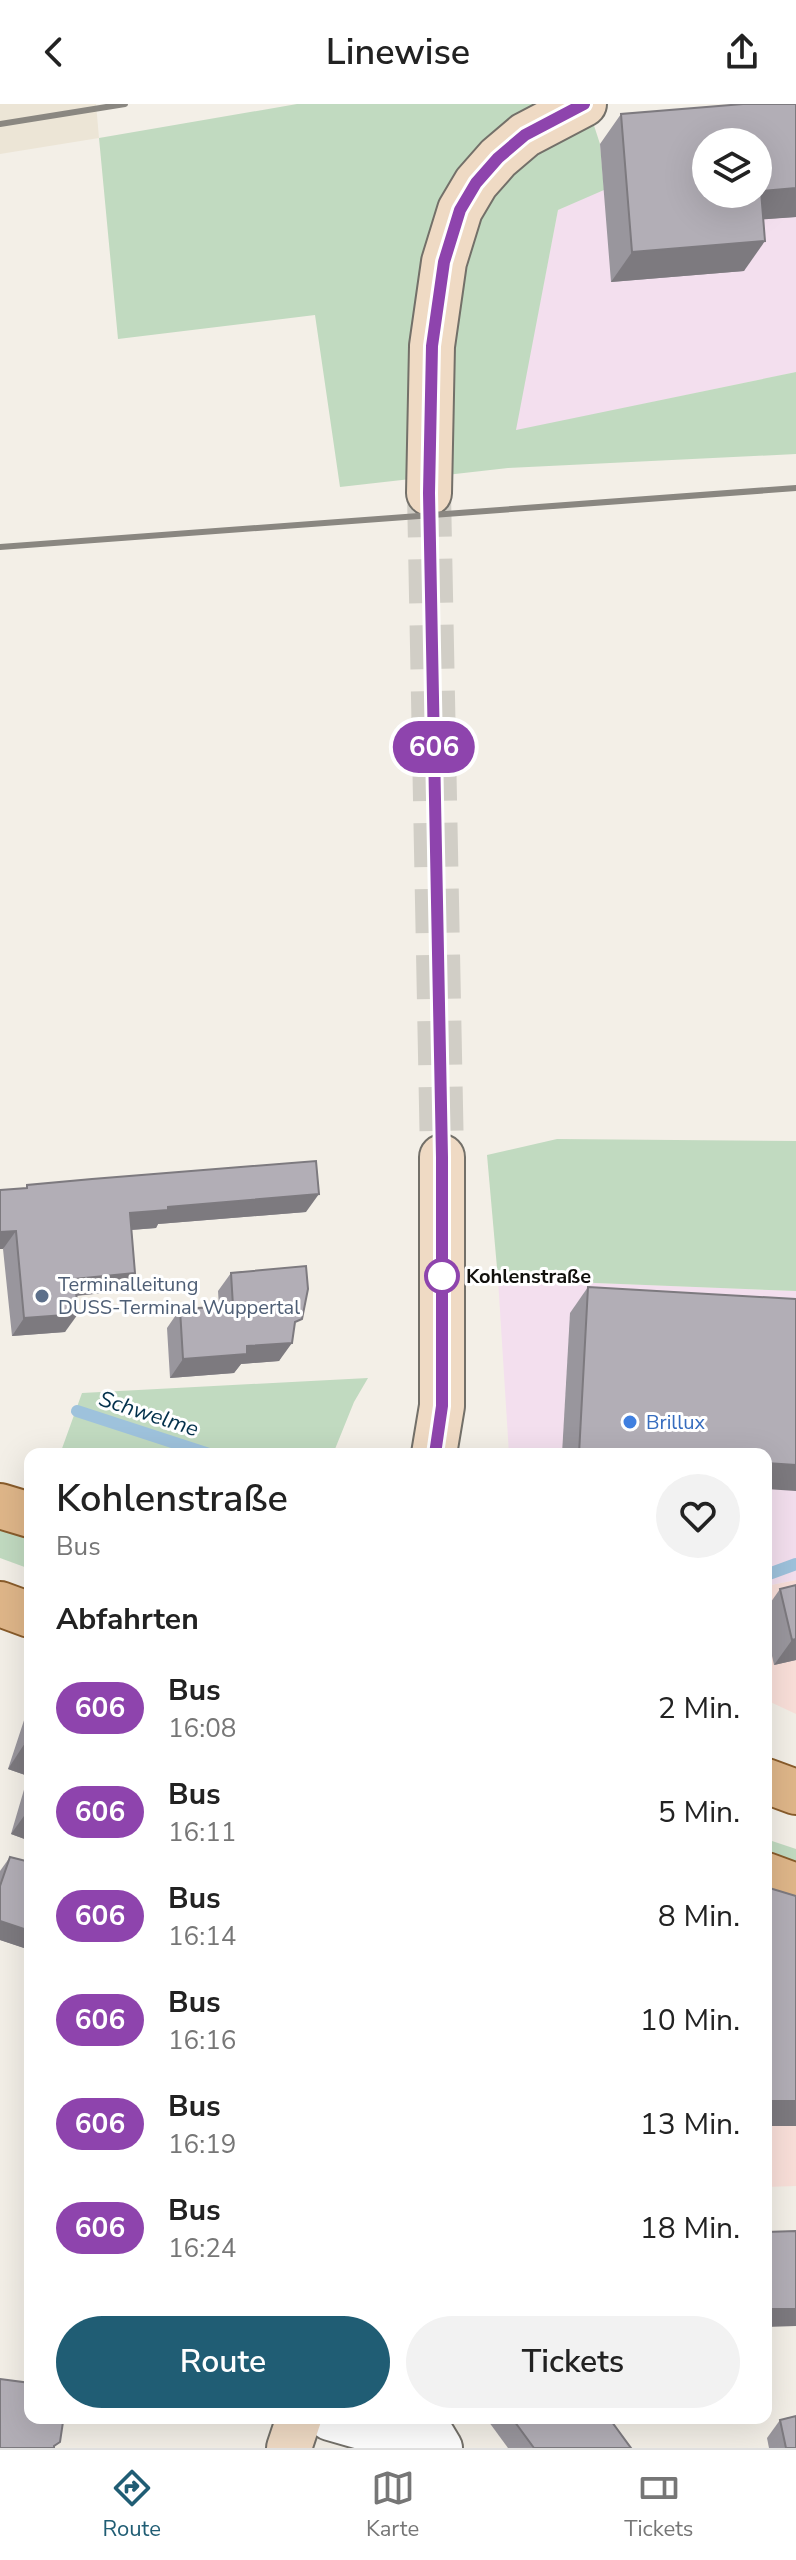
<!DOCTYPE html>
<html lang="de">
<meta charset="utf-8">
<style>
:root{--surface:#fff;--page:#f2f2f2;--text:#222;--muted:#767676;--line:#e0e0e0;--accent:#205d74}
body{margin:0;font-family:"Nunito Sans",sans-serif;background:var(--page);color:var(--text);height:100vh;display:flex;flex-direction:column;font-size:30px;white-space:nowrap}
*{box-sizing:border-box;margin:0}
p{font-size:26px;color:var(--muted)}
.icon{flex:none;width:44px;height:44px;fill:none;stroke:currentColor;stroke-width:2;stroke-linecap:round;stroke-linejoin:round}
.map{position:relative;flex:1;overflow:hidden}
.panel{position:absolute;left:24px;top:1344px;width:748px;height:976px;display:flex;flex-direction:column;background:var(--surface);border-radius:16px;box-shadow:0 8px 32px #0002}
.panel>*{flex:none}
.badge{padding:0 16px;border-radius:26px;font-size:28px;line-height:52px}
.controls{position:absolute;left:692px;top:24px;display:grid;gap:16px}
.controls a{display:grid;place-items:center;width:80px;height:80px;border-radius:50%;background:var(--surface);box-shadow:0 8px 32px #0002;font-size:40px}
.map>.badge{position:absolute;translate:-50% -50%;box-shadow:0 0 0 4px #fff}
h2{padding:0 32px;font-size:30px;line-height:72px}
.round{display:grid;place-items:center;flex:none;width:84px;height:84px;border-radius:42px;background:var(--page)}
.overview{display:flex;align-items:center;justify-content:space-between;height:136px;padding:0 32px}
h1{font-size:38px;font-weight:600;line-height:60px}
.cta{display:flex;gap:16px;margin-top:auto;padding:16px 32px}
.cta a{flex:1;height:92px;border-radius:48px;background:var(--accent);color:#fff;font-size:32px;font-weight:600;line-height:92px;text-align:center}
.cta a+a{background:var(--page);color:var(--text)}
ul{padding:0;list-style:none}
li{display:flex;align-items:center;gap:24px;height:104px;padding:0 32px}
li div{flex:1}
li b{display:block;font-size:30px}
li em{font-style:normal}
li .badge{min-width:88px;font-weight:700;text-align:center}
header{display:flex;justify-content:space-between;align-items:center;height:104px;padding:0 32px;background:var(--surface);font-size:36px;font-weight:600}
.dock{display:flex;justify-content:space-around;align-items:center;height:112px;border-top:2px solid var(--line);background:var(--surface);font-size:22px;color:var(--muted)}
.dock a{display:grid;justify-items:center;gap:4px}
.dock .current{color:var(--accent)}
.map>svg:first-child{display:block}
.commercial{fill:#f9dfd9}
.industrial{fill:#f3dfee;fill-rule:evenodd}
.built{fill:#ece5d6}
.green{fill:#c1dac0}
.lines{fill:none;stroke-linecap:round;stroke-linejoin:round}
.stream{stroke:#9ec2dc;stroke-width:12}
.secondary-tunnel{stroke:#d1cec6;stroke-width:44;stroke-dasharray:44 22;stroke-linecap:butt}
.street-casing{stroke:#737069;stroke-width:48}
.secondary-casing{stroke:#737069;stroke-width:48}
.primary-casing{stroke:#895c2b;stroke-width:48}
.street{stroke:#fff;stroke-width:44}
.secondary{stroke:#efdac4;stroke-width:44}
.primary{stroke:#dfb689;stroke-width:44}
.rail{stroke:#8a8781;stroke-width:6}
.wall{fill:#99969d}
.shaded-wall{fill:#7d7a7f}
.building{fill:#b2aeb6;stroke:#7d7a7f;stroke-width:2;fill-rule:evenodd}
.line-casing{stroke:#fff;stroke-width:18}
.line{stroke:#8e44ad;stroke-width:12}
.stop-dot{fill:#fff;stroke:#8e44ad;stroke-width:4}
.service-dot{fill:#5c6f8a;stroke:#fff;stroke-width:3}
.shop-dot{fill:#3f7fe0;stroke:#fff;stroke-width:3}
.labels{text-anchor:middle;stroke-width:6;stroke-linejoin:round;paint-order:stroke}
.stop-label{font-size:20px;font-weight:bold;fill:#11100d;stroke:#fff;text-anchor:start}
.service-label{font-size:20px;fill:#4e5e75;stroke:#fff;text-anchor:start}
.shop-label{font-size:20px;fill:#366cbe;stroke:#fff;text-anchor:start}
.water-label{font-size:22px;font-style:italic;fill:#03314c;stroke:#fff}
</style>
<header><svg class="icon" aria-label="back" viewBox="0 0 24 24"><path d="M15 5l-7 7 7 7"/></svg>Linewise<svg class="icon" aria-label="share" viewBox="0 0 24 24"><path d="M12 15V3M7 8l5-5 5 5M5 13v7h14v-7"/></svg></header>
<div class="map">
<svg width="796" height="2344" viewBox="0 0 796 2344">
<rect width="100%" height="100%" fill="#f3efe7"/>
<g class="commercial">
<path d="M 796,1476 L 796,1610 L 766,1596 L 766,1482 Z"/>
<path d="M 766,1813 L 796,1821 L 796,2082 L 766,2083 Z"/>
</g>
<g class="industrial">
<path d="M 793,24 L 796,46 L 796,268 L 515,327 L 558,106 L 604,85 L 600,40 ZM 706,38 L 758,38 L 758,90 L 706,90 Z"/>
<path d="M 498,1175 L 796,1187 L 796,1476 L 766,1482 L 766,1350 L 509,1350 Z"/>
</g>
<path class="built" d="M 0,0 L 96,0 L 99,34 L 0,50 Z"/>
<g class="green">
<path d="M 297,0 L 587,0 L 600,40 L 604,86 L 558,106 L 516,326 L 796,268 L 796,350 L 508,364 L 340,383 L 315,211 L 118,235 L 99,34 Z"/>
<path d="M 557,1035 L 796,1037 L 796,1187 L 498,1175 L 487,1051 Z"/>
<path d="M 368,1274 L 354,1298 L 333,1350 L 60,1350 L 82,1289 Z"/>
<path d="M 0,1426 L 30,1435 L 30,1465 L 0,1454 Z"/>
<path d="M 766,1735 L 796,1745 L 796,1758 L 766,1747 Z"/>
</g>
<g class="lines">
<g class="stream">
<path d="M 77,1307 L 209,1350"/>
<path d="M 766,1471 L 796,1460"/>
</g>
<path class="secondary-tunnel" d="M 429,389 L 442,1053"/>
<defs>
<g id="street">
<path d="M 330,2314 L 368,2325 L 406,2344"/>
<path d="M 422,2314 L 440,2344"/>
</g>
<g id="secondary">
<path d="M 429,389 L 432,242 L 444,158 L 460,106 L 476,79 L 498,54 L 525,31 L 584,0"/>
<path d="M 434,1350 L 442,1302 L 442,1053"/>
<path d="M 289,2344 L 299,2314"/>
</g>
<g id="primary">
<path d="M 0,1402 L 30,1411"/>
<path d="M 0,1500 L 30,1511"/>
<path d="M 766,1677 L 796,1688"/>
<path d="M 766,1771 L 796,1782"/>
</g>
</defs>
<use href="#street" class="street-casing"/>
<use href="#secondary" class="secondary-casing"/>
<use href="#primary" class="primary-casing"/>
<use href="#street" class="street"/>
<use href="#secondary" class="secondary"/>
<use href="#primary" class="primary"/>
<g class="rail">
<path d="M 0,20 L 125,0"/>
<path d="M 0,443 L 796,384"/>
</g>
</g>
<g class="wall">
<path d="M 796,0 L 796,113 L 763,115 L 744,167 L 611,178 L 600,40 L 621,10 Z"/>
<path d="M 27,1081 L 306,1108 L 158,1120 L 156,1124 L 131,1126 L 135,1169 L 123,1187 L 76,1192 L 65,1228 L 12,1232 L 3,1145 Z"/>
<path d="M 231,1169 L 294,1227 L 279,1257 L 241,1260 L 234,1269 L 170,1274 L 167,1224 L 180,1205 L 219,1203 L 218,1187 Z"/>
<path d="M 588,1183 L 766,1350 L 562,1350 L 570,1209 Z"/>
<path d="M 780,1485 L 796,1556 L 774,1561 L 766,1525 L 766,1505 Z"/>
<path d="M 30,1598 L 30,1737 L 11,1730 L 28,1672 L 8,1665 Z"/>
<path d="M 10,1753 L 30,1758 L 30,1846 L 0,1836 L 0,1767 Z"/>
<path d="M 766,1783 L 796,2022 L 766,2022 Z"/>
<path d="M 486,2314 L 609,2314 L 631,2344 L 508,2344 Z"/>
<path d="M 780,2316 L 796,2344 L 769,2344 L 767,2334 Z"/>
</g>
<g class="shaded-wall">
<path d="M 796,84 L 796,113 L 739,117 L 761,87 Z"/>
<path d="M 765,137 L 744,167 L 611,178 L 632,148 Z"/>
<path d="M 319,1090 L 306,1108 L 158,1120 L 156,1124 L 117,1127 L 130,1109 L 168,1103 Z"/>
<path d="M 16,1127 L 3,1145 L 0,1145 L 0,1128 Z"/>
<path d="M 135,1169 L 123,1187 L 62,1193 L 75,1175 Z"/>
<path d="M 78,1210 L 65,1228 L 12,1232 L 24,1214 Z"/>
<path d="M 292,1239 L 279,1257 L 241,1260 L 234,1269 L 170,1274 L 183,1255 L 247,1242 Z"/>
<path d="M 766,1359 L 796,1361 L 796,1387 L 766,1385 Z"/>
<path d="M 796,1535 L 796,1556 L 774,1561 L 792,1536 Z"/>
<path d="M 25,1639 L 30,1641 L 30,1670 L 28,1672 L 8,1665 Z"/>
<path d="M 29,1705 L 30,1705 L 30,1737 L 11,1730 Z"/>
<path d="M 0,1817 L 30,1827 L 30,1846 L 0,1836 Z"/>
<path d="M 768,1997 L 796,1997 L 796,2022 L 766,2022 L 766,2000 Z"/>
<path d="M 766,2205 L 796,2205 L 796,2222 L 766,2223 Z"/>
</g>
<g class="building">
<path d="M 743,0 L 796,0 L 796,84 L 761,87 L 765,137 L 632,148 L 621,10 ZM 706,38 L 758,38 L 758,90 L 706,90 Z"/>
<path d="M 316,1057 L 319,1090 L 168,1103 L 168,1106 L 130,1109 L 135,1169 L 75,1175 L 78,1210 L 24,1214 L 16,1127 L 0,1128 L 0,1086 L 27,1084 L 27,1081 L 92,1075 Z"/>
<path d="M 306,1162 L 308,1185 L 302,1215 L 295,1218 L 292,1239 L 247,1242 L 247,1250 L 183,1255 L 180,1205 L 233,1202 L 231,1169 Z"/>
<path d="M 588,1183 L 796,1195 L 796,1361 L 766,1359 L 766,1350 L 579,1350 Z"/>
<path d="M 796,1481 L 796,1535 L 792,1536 L 780,1485 Z"/>
<path d="M 30,1625 L 30,1641 L 25,1639 Z"/>
<path d="M 10,1753 L 30,1758 L 30,1827 L 0,1817 L 0,1782 Z"/>
<path d="M 766,1783 L 796,1792 L 796,1997 L 768,1997 L 769,1902 L 766,1902 Z"/>
<path d="M 796,2127 L 796,2205 L 766,2205 L 766,2128 Z"/>
<path d="M 0,2275 L 30,2279 L 30,2314 L 58,2314 L 63,2318 L 60,2338 L 54,2342 L 54,2344 L 0,2344 Z"/>
<path d="M 796,2312 L 796,2344 L 786,2344 L 780,2316 Z"/>
<path d="M 512,2314 L 609,2314 L 631,2344 L 534,2344 Z"/>
</g>
<g class="lines">
<defs>
<path id="line" d="M 435,1350 L 442,1302 L 442,1053 L 429,389 L 432,242 L 444,158 L 460,106 L 476,79 L 498,54 L 525,31 L 584,0"/>
</defs>
<use href="#line" class="line-casing"/>
<use href="#line" class="line"/>
</g>
<circle class="stop-dot" cx="442" cy="1172" r="16"/>
<circle class="service-dot" cx="42" cy="1192" r="8"/>
<circle class="shop-dot" cx="630" cy="1318" r="8"/>
<g class="labels">
<g class="stop-label">
<text x="466" y="1179">Kohlenstraße</text>
</g>
<g class="service-label">
<text x="58" y="1187">Terminalleitung<tspan x="58" dy="23">DUSS-Terminal Wuppertal</tspan></text>
</g>
<g class="shop-label">
<text x="646" y="1325">Brillux</text>
</g>
<g class="water-label">
<text transform="translate(149 1309) rotate(18)" y="8">Schwelme</text>
</g>
</g>
</svg>
<div class="controls">
<a><svg class="icon" aria-label="layers" viewBox="0 0 24 24"><path d="M12 4l9 5-9 5-9-5zM3 14l9 5 9-5"/></svg></a>
</div>
<b class="badge" style="left:434px;top:643px;background:#8e44ad;color:#fff">606</b>
<section class="panel">
<div class="overview"><div><h1>Kohlenstraße</h1><p>Bus</p></div><a class="round"><svg class="icon" aria-label="heart" viewBox="0 0 24 24"><path d="M12 20l-8-8c-3-5 5-10 8-4 3-6 11-1 8 4z"/></svg></a></div>
<h2>Abfahrten</h2>
<ul>
<li><span class="badge" style="background:#8e44ad;color:#fff">606</span><div><b>Bus</b><p>16:08</p></div><em>2 Min.</em></li>
<li><span class="badge" style="background:#8e44ad;color:#fff">606</span><div><b>Bus</b><p>16:11</p></div><em>5 Min.</em></li>
<li><span class="badge" style="background:#8e44ad;color:#fff">606</span><div><b>Bus</b><p>16:14</p></div><em>8 Min.</em></li>
<li><span class="badge" style="background:#8e44ad;color:#fff">606</span><div><b>Bus</b><p>16:16</p></div><em>10 Min.</em></li>
<li><span class="badge" style="background:#8e44ad;color:#fff">606</span><div><b>Bus</b><p>16:19</p></div><em>13 Min.</em></li>
<li><span class="badge" style="background:#8e44ad;color:#fff">606</span><div><b>Bus</b><p>16:24</p></div><em>18 Min.</em></li>
</ul>
<div class="cta"><a>Route</a><a>Tickets</a></div>
</section>
</div>
<nav class="dock">
<a class="current"><svg class="icon" aria-label="directions" viewBox="0 0 24 24"><path d="M12 3l9 9-9 9-9-9zM9 14v-3h6M13 9l2 2-2 2"/></svg>Route</a>
<a><svg class="icon" aria-label="map" viewBox="0 0 24 24"><path d="M3 6l6-2 6 2 6-2v14l-6 2-6-2-6 2zM9 4v14M15 6v14"/></svg>Karte</a>
<a><svg class="icon" aria-label="tickets" viewBox="0 0 24 24"><path d="M3 7h18v10H3zM15 7v10"/></svg>Tickets</a>
</nav>
